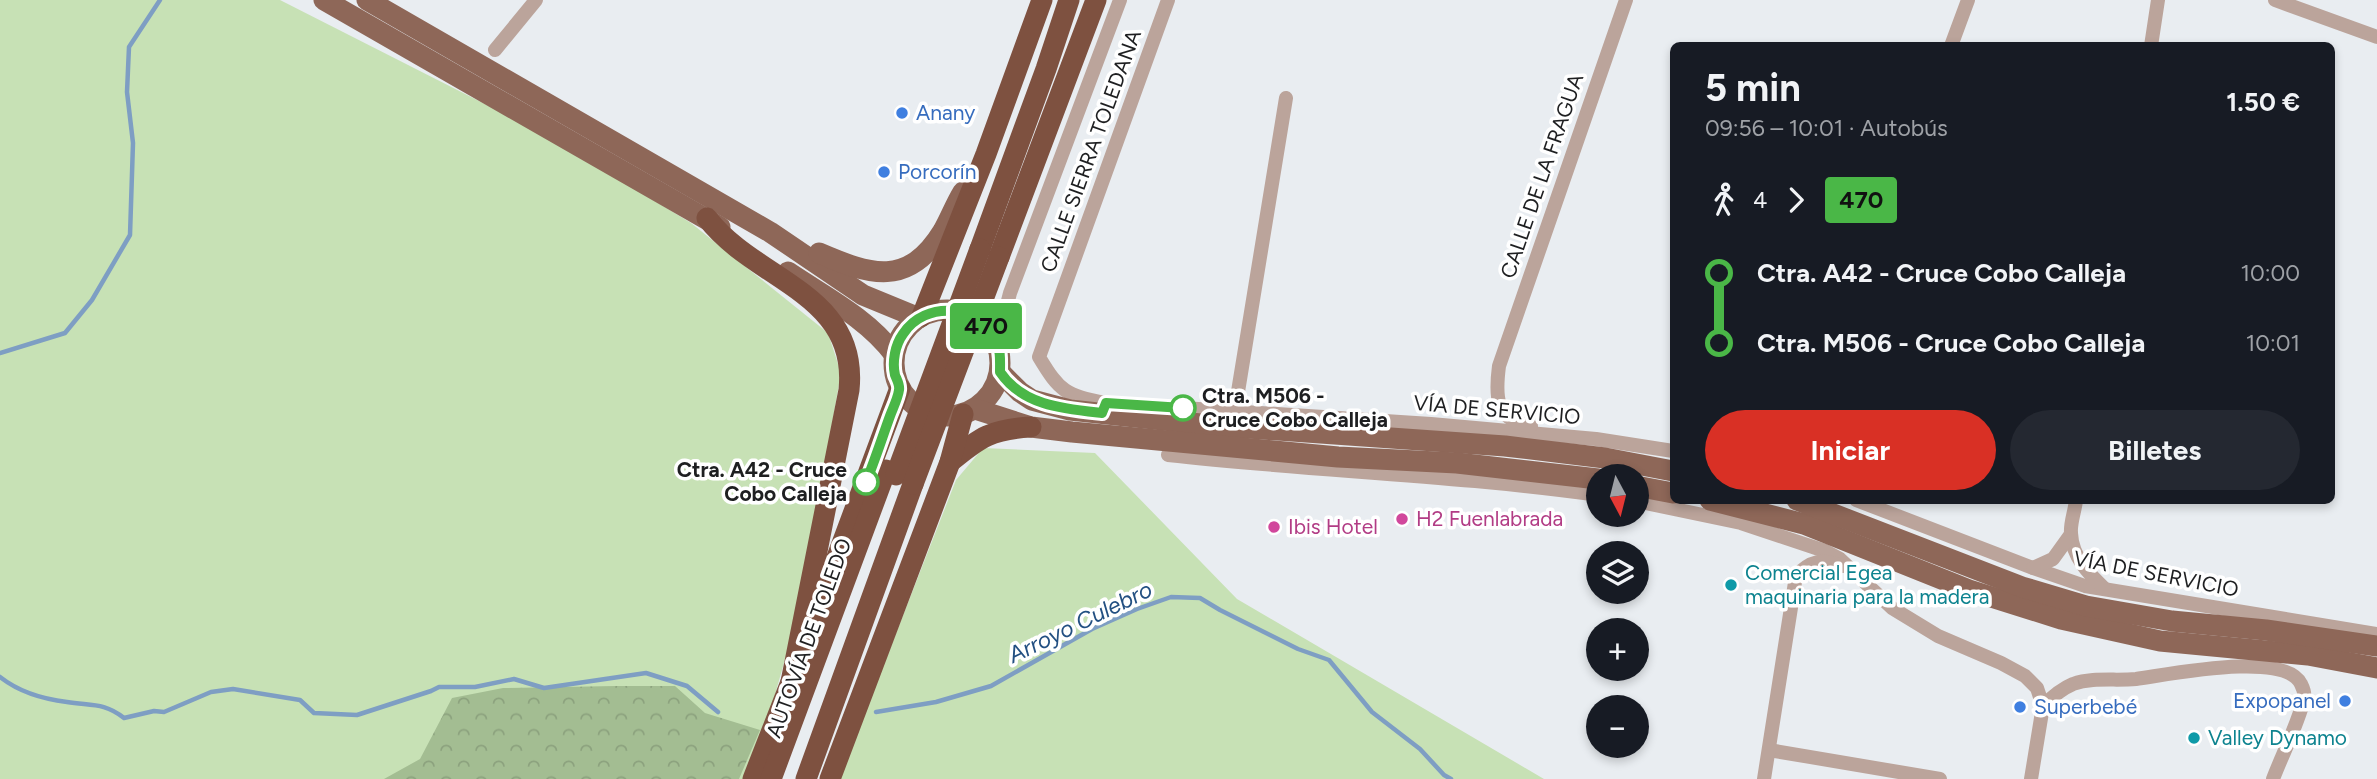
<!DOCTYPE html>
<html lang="es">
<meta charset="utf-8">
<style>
:root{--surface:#171b24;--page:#242831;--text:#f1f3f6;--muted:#9ea1a6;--accent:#d93025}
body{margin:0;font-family:Figtree,sans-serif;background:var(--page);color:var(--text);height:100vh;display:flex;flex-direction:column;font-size:26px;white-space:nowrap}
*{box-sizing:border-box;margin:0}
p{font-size:23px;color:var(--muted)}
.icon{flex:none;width:38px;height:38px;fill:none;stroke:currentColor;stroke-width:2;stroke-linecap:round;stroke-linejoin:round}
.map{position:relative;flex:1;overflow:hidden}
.panel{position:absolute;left:1670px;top:42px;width:665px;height:462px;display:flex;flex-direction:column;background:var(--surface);border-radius:10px;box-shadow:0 4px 10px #0003}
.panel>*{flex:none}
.badge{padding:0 14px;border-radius:5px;font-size:24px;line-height:46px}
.needle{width:46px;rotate:173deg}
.fabs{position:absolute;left:1586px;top:464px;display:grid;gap:14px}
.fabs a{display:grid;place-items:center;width:63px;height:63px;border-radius:50%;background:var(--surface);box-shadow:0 4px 10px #0003;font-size:35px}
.map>.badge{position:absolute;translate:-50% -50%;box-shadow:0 0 0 4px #fff}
.legs{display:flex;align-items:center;gap:10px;height:77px;padding:0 35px;font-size:23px}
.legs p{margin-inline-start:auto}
.headline{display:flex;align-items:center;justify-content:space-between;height:119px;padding:0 35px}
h1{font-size:38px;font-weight:700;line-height:52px}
.button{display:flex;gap:14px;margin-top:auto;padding:14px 35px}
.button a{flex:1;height:80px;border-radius:42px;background:var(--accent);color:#fff;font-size:28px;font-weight:700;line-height:80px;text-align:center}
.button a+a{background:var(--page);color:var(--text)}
ul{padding:0 35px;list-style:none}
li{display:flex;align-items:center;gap:24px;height:70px;font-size:26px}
li i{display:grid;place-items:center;width:10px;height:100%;margin:0 9px;background:currentColor}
li i::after{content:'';width:18px;height:18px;margin:-9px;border:5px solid;border-radius:50%;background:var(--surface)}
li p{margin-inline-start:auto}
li:first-child i{background:linear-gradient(#0000 50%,currentColor 0)}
li:last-child i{background:linear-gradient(currentColor 50%,#0000 0)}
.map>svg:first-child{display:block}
.grass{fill:#c7e1b5}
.forest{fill:url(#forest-crowns)}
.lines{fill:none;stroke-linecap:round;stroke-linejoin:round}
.stream{stroke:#7e9ec3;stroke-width:4.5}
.street{stroke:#bba49b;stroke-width:14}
.primary{stroke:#8e6758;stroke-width:21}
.highway{stroke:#7e5140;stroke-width:21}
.highway-bridge{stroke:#7e5140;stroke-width:21}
.line-1-casing{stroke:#fff;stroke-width:16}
.line-1{stroke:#4ab747;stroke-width:10}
.shop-dot{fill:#3f7fe0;stroke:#fff;stroke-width:2.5}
.stop-1-dot{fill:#fff;stroke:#4ab747;stroke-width:3.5}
.hotel-dot{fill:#d1479c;stroke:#fff;stroke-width:2.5}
.culture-dot{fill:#0f9aa8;stroke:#fff;stroke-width:2.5}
.labels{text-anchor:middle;stroke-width:7;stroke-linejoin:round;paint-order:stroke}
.shop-label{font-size:21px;fill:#366cbe;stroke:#fff;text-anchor:start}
.street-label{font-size:21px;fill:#1e1f21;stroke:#fff}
.stop-label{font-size:21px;font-weight:bold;fill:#1e1f21;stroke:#fff;text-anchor:start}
.hotel-label{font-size:21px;fill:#b23c85;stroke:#fff;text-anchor:start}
.culture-label{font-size:21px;fill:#0d838f;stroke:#fff;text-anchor:start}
.water-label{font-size:23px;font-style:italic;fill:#235082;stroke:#fff}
</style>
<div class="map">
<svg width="2377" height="779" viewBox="0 0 2377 779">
<defs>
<pattern id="forest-crowns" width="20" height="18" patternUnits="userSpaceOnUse" patternTransform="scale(1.75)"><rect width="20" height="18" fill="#a3bd92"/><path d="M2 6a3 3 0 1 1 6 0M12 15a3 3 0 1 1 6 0" fill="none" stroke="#8ca27e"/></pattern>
</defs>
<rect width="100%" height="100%" fill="#e9edf1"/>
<g class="grass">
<path d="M 0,0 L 280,0 L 548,136 L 691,223 L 828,333 L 841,373 L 800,606 L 767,723 L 743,779 L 0,779 Z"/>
<path d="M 983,448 L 1095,453 L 1237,599 L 1544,779 L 839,779 L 956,480 Z"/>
</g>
<path class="forest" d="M 615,686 L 675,686 L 705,713 L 760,730 L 739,779 L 384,779 L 420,759 L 452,698 L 503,688 Z"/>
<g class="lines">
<g class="stream">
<path d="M 0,353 L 65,333 L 92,300 L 130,235 L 133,143 L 127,92 L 129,47 L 160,0"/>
<path d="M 0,677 C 19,692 42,699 67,702 C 90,706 104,702 124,718 L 154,711 L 164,712 L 211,692 L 233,689 L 300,700 L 314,713 L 357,715 L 431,691 L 439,687 L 475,687 L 514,679 L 544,688 L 646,673 L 687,686 L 718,712"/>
<path d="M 876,712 L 936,702 L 991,686 L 1092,629 L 1137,609 L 1171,597 L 1200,598 L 1220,610 L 1298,649 L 1329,660 L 1372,712 L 1420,749 L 1444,775 L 1451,779"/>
</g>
<g class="street">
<path d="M 1168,0 L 1039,357 C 1060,392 1065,395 1106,403 L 1431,424 L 1596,439 L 1673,451"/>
<path d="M 2275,0 L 2377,37"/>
<path d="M 1951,46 L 1968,0"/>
<path d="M 2151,46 L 2158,0"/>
<path d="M 495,50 L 536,0"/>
<path d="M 1001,354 L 1002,324 L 1010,293 L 1120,0"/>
<path d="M 1235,410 L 1286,98"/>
<path d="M 1531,426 C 1495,420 1495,397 1499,366 L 1626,0"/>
<path d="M 1168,455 C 1311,471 1455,475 1598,495"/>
<path d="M 1856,500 L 2033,568 L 2085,586 L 2377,634"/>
<path d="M 2076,500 C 2075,511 2070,523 2071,533 C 2072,557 2089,574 2105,589"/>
<path d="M 1636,501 L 1741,523 L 1825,551 L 1840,559 L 1892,608 L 1938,636 L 2001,663 L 2025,676 L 2037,688 L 2043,706 L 2031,779"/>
<path d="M 2033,568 L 2053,559 L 2071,534"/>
<path d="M 2043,706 C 2052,697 2061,689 2073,684 C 2093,677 2115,681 2136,679 C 2167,675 2285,650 2301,684 C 2303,688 2305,695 2304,699 C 2298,724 2282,755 2273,779"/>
<path d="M 1769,750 L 1940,779"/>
<path d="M 1764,779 L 1796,576 C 1810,561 1822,558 1842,566"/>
</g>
<g class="primary">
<path d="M 324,0 L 720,227"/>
<path d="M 367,0 L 770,232 L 863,295 L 919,318"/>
<path d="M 819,253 C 870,275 908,288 943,231 C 950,219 955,205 963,192"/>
<path d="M 788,272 C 825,297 867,318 894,354"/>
<circle cx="947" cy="363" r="53"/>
<path d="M 1000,372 L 1020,392 L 1032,400 L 1070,410 L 1219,426 L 1505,446 L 1605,458 L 1673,471"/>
<path d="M 975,409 L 1031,427 L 1072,432 L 1338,457 L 1457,463 L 1598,479"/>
<path d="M 1636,486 L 1673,493"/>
<path d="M 1710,500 L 1804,524 L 1969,590 L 2061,619 L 2160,641 L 2308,655 L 2377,668"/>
<path d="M 1797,500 L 2022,587 L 2086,606 L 2172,621 L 2266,630 L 2377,646"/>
</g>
<g class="highway">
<path d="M 707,218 C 755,281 859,293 849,390 L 791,682"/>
<path d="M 980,249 L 1046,69 L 1069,0"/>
<path d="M 999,257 L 1096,0"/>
<path d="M 922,316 L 986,154 L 1042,0"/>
<path d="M 950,462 C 980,437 992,429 1031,427"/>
<path d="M 814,619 L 900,388"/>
<path d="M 753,779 L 796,669"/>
<path d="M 771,779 L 886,470"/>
<path d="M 806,779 L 913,484"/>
<path d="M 830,779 L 950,462 L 963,414"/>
</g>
<g class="highway-bridge">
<path d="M 896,475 L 980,249"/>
<path d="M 913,484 L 999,257"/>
</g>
</g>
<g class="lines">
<defs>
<path id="line-1" d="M 866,482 C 875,460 882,438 890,416 C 893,408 898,398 899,390 C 900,385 897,380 895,375 C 892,362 895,345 903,334 C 925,300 980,304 996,341 C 1001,351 1000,361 1000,372 C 1023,406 1064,409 1102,413 L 1106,403 L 1183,408"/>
</defs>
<use href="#line-1" class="line-1-casing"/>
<use href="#line-1" class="line-1"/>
</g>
<g class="shop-dot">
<circle cx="902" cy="113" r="7"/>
<circle cx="884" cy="172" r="7"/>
<circle cx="2345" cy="701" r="7"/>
<circle cx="2020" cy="707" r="7"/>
</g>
<g class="stop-1-dot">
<circle cx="1183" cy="408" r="12"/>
<circle cx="866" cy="482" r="12"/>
</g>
<g class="hotel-dot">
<circle cx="1402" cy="519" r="7"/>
<circle cx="1274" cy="527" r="7"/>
</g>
<g class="culture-dot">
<circle cx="1731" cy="585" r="7"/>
<circle cx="2194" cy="738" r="7"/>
</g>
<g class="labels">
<g class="shop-label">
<text x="916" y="120">Anany</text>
<text x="898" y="179">Porcorín</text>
<text x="2331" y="708" text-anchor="end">Expopanel</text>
<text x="2034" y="714">Superbebé</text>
</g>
<g class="street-label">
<text transform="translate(1091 151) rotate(-70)" y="7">CALLE SIERRA TOLEDANA</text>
<text transform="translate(1542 176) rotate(-71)" y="7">CALLE DE LA FRAGUA</text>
<text transform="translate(1497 410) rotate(5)" y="7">VÍA DE SERVICIO</text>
<text transform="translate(2156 574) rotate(11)" y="7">VÍA DE SERVICIO</text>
<text transform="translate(809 638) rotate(-70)" y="7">AUTOVÍA DE TOLEDO</text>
</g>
<g class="stop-label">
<text x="1202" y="403">Ctra. M506 -<tspan x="1202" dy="24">Cruce Cobo Calleja</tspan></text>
<text x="847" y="477" text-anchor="end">Ctra. A42 - Cruce<tspan x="847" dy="24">Cobo Calleja</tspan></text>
</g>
<g class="hotel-label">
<text x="1416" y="526">H2 Fuenlabrada</text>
<text x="1288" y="534">Ibis Hotel</text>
</g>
<g class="culture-label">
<text x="1745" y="580">Comercial Egea<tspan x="1745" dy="24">maquinaria para la madera</tspan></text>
<text x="2208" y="745">Valley Dynamo</text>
</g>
<g class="water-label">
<text transform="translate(1080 622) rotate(-26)" y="8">Arroyo Culebro</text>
</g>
</g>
</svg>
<div class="fabs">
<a><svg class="needle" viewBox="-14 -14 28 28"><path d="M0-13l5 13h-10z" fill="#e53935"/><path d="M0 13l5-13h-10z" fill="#9ea1a6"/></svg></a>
<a><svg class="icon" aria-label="layers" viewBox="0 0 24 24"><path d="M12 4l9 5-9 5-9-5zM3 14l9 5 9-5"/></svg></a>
<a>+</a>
<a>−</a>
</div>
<b class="badge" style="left:986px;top:326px;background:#4ab747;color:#111">470</b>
<section class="panel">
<div class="headline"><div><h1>5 min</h1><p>09:56 – 10:01 · Autobús</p></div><b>1.50 €</b></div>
<div class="legs"><svg class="icon" aria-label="walk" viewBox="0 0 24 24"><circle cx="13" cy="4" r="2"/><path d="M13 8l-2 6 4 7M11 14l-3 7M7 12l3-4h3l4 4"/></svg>4<svg class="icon" aria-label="forward" viewBox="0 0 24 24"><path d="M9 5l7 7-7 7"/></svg><b class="badge" style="background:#4ab747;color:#111">470</b></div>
<ul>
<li><i style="color:#4ab747"></i><b>Ctra. A42 - Cruce Cobo Calleja</b><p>10:00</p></li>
<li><i style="color:#4ab747"></i><b>Ctra. M506 - Cruce Cobo Calleja</b><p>10:01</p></li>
</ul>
<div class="button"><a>Iniciar</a><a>Billetes</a></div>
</section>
</div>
